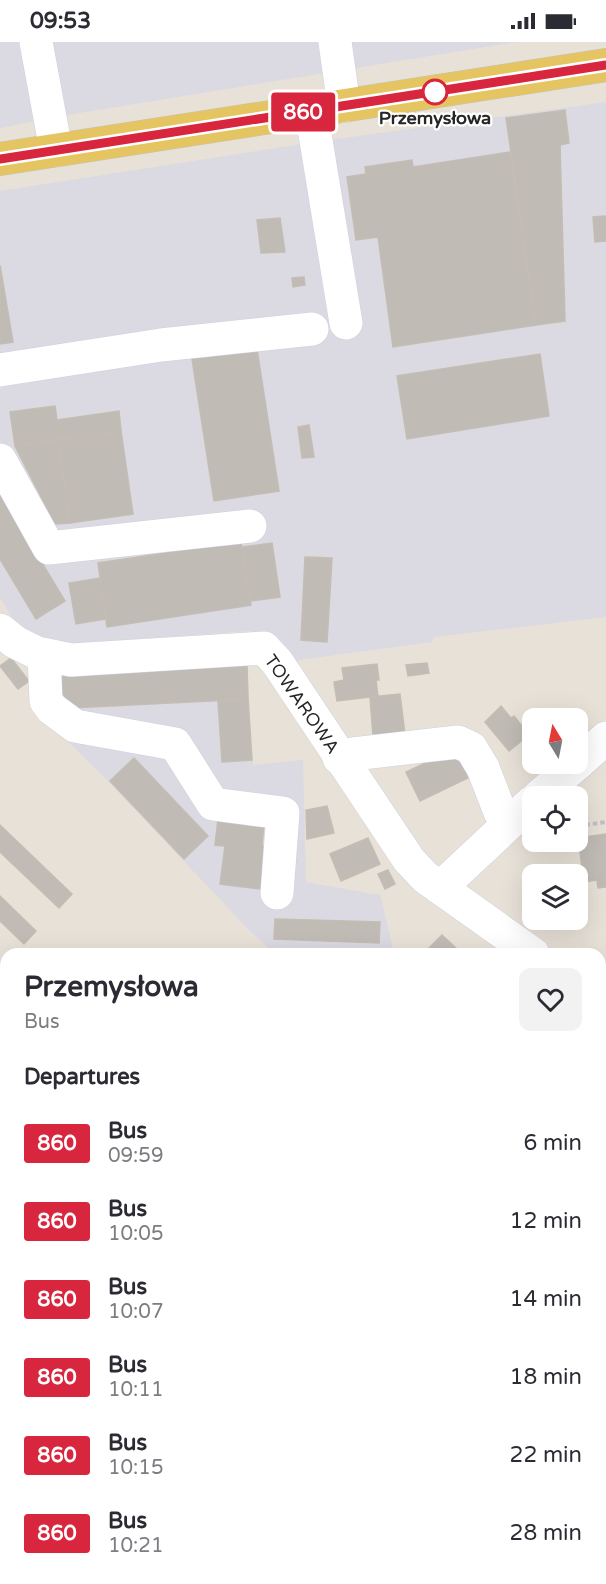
<!DOCTYPE html>
<meta charset="utf-8">
<style>
:root{--surface:#fff;--page:#f2f2f3;--text:#2b2b33;--muted:#7c7c81}
body{margin:0;font-family:"Varela Round",sans-serif;background:var(--page);color:var(--text);height:100vh;display:flex;flex-direction:column;font-size:22px;white-space:nowrap}
*{box-sizing:border-box;margin:0}
p{font-size:20px;color:var(--muted)}
.icon{flex:none;width:33px;height:33px;fill:none;stroke:currentColor;stroke-width:2;stroke-linecap:round;stroke-linejoin:round}
.map{position:relative;flex:1;overflow:hidden}
.panel{position:absolute;left:0px;top:906px;width:606px;height:636px;display:flex;flex-direction:column;background:var(--surface);border-radius:18px 18px 0 0;box-shadow:0 6px 24px #0002}
.panel>*{flex:none}
.badge{padding:0 12px;border-radius:4px;font-size:21px;line-height:39px}
.needle{width:39px;rotate:350deg}
.buttons{position:absolute;left:522px;top:666px;display:grid;gap:12px}
.buttons a{display:grid;place-items:center;width:66px;height:66px;border-radius:12px;background:var(--surface);box-shadow:0 6px 24px #0002;font-size:30px}
.map>.badge{position:absolute;translate:-50% -50%;box-shadow:0 0 0 3px #fff}
h2{padding:0 24px;font-size:22px;line-height:54px}
.round{display:grid;place-items:center;flex:none;width:63px;height:63px;border-radius:12px;background:var(--page)}
.overview{display:flex;align-items:center;justify-content:space-between;height:102px;padding:0 24px}
h1{font-size:28px;font-weight:700;line-height:45px}
ul{padding:0;list-style:none}
li{display:flex;align-items:center;gap:18px;height:78px;padding:0 24px}
li div{flex:1}
li b{display:block;font-size:22px}
li em{font-style:normal}
li .badge{min-width:66px;font-weight:700;text-align:center}
.status{display:flex;justify-content:space-between;align-items:center;height:42px;padding:0 30px;background:var(--surface);direction:ltr}
.status svg{height:16px;fill:currentColor}
.map>svg:first-child{display:block}
.industrial{fill:#dbd9e1}
.building{fill:#c0bbb5;stroke:#c3bdb3;stroke-width:1.5}
.lines{fill:none;stroke-linecap:round;stroke-linejoin:round}
.minor-casing{stroke:#ced1df;stroke-width:34}
.major-casing{stroke:#c2c2c2;stroke-width:34}
.path{stroke:#c2c2c2;stroke-width:4;stroke-dasharray:4.5 3;stroke-linecap:butt}
.minor{stroke:#fff;stroke-width:33}
.major{stroke:#e5c561;stroke-width:33}
.line-casing{stroke:#fff;stroke-width:14}
.line{stroke:#d7263d;stroke-width:9}
.stop-dot{fill:#fff;stroke:#d7263d;stroke-width:3}
.labels{text-anchor:middle;stroke-width:4.5;stroke-linejoin:round;paint-order:stroke}
.stop-label{font-size:18px;font-weight:bold;fill:#262626;stroke:#fff}
.street-label{font-size:18px;fill:#262626;stroke:#fff}
</style>
<div class="status"><b>09:53</b><svg viewBox="0 0 49 12"><path d="M0 12V9h3v3zM5 12V6h3v6zM10 12V3h3v9zM15 12V0h3v12zM26 1h20v11H26zM47 4h2v5h-2z"/></svg></div>
<div class="map">
<svg width="606" height="1542" viewBox="0 0 606 1542">
<rect width="100%" height="100%" fill="#e8e1d8"/>
<g class="industrial">
<path d="M 0,0 L 516,0 L 67,73 L 0,86 Z"/>
<path d="M 606,60 L 606,575 L 434,595 L 432,600 L 298,618 L 296,624 L 276,600 L 251,589 L 37,604 L 25,596 L 0,556 L 0,149 L 315,100 Z"/>
<path d="M 247,623 L 253,723 L 303,718 L 306,840 L 373,852 L 380,852 L 394,911 L 275,912 L 249,888 L 109,740 L 44,676 L 60,657 Z"/>
</g>
<g class="building">
<path d="M 565,68 L 569,101 L 560,103 L 565,279 L 536,283 L 506,76 Z"/>
<path d="M 510,110 L 536,283 L 393,305 L 378,195 L 356,198 L 347,135 L 366,132 L 365,125 L 412,118 L 413,125 Z"/>
<path d="M 606,174 L 606,199 L 595,200 L 593,175 Z"/>
<path d="M 280,176 L 285,210 L 261,211 L 257,178 Z"/>
<path d="M 0,223 L 13,300 L 0,302 Z"/>
<path d="M 304,235 L 305,243 L 293,245 L 292,236 Z"/>
<path d="M 257,307 L 279,449 L 214,459 L 192,317 Z"/>
<path d="M 540,312 L 549,374 L 407,397 L 397,334 Z"/>
<path d="M 55,364 L 57,378 L 119,369 L 121,389 L 15,404 L 10,370 Z"/>
<path d="M 309,383 L 314,415 L 302,416 L 298,385 Z"/>
<path d="M 121,389 L 133,472 L 70,481 L 58,398 Z"/>
<path d="M 58,398 L 70,481 L 55,482 L 15,404 Z"/>
<path d="M 0,451 L 65,559 L 36,577 L 0,517 Z"/>
<path d="M 241,500 L 251,563 L 107,585 L 98,521 Z"/>
<path d="M 272,501 L 280,555 L 250,559 L 242,505 Z"/>
<path d="M 305,515 L 332,516 L 327,600 L 301,598 Z"/>
<path d="M 100,536 L 106,577 L 76,582 L 69,541 Z"/>
<path d="M 11,616 L 29,639 L 18,647 L 0,624 Z"/>
<path d="M 427,621 L 429,631 L 408,634 L 406,623 Z"/>
<path d="M 377,622 L 379,638 L 376,638 L 378,654 L 337,659 L 334,640 L 344,638 L 342,626 Z"/>
<path d="M 247,623 L 248,657 L 71,666 L 58,655 L 56,635 Z"/>
<path d="M 400,652 L 405,692 L 373,694 L 370,655 Z"/>
<path d="M 248,657 L 252,718 L 222,720 L 218,659 Z"/>
<path d="M 501,664 L 511,676 L 514,674 L 529,693 L 509,709 L 485,680 Z"/>
<path d="M 455,707 L 468,736 L 420,759 L 406,730 Z"/>
<path d="M 134,716 L 208,794 L 184,817 L 110,739 Z"/>
<path d="M 327,764 L 334,791 L 307,797 L 306,768 Z"/>
<path d="M 218,777 L 264,782 L 262,804 L 266,804 L 261,847 L 220,842 L 225,804 L 215,803 Z"/>
<path d="M 0,783 L 72,852 L 59,866 L 0,810 Z"/>
<path d="M 606,792 L 606,845 L 598,846 L 597,838 L 584,840 L 578,796 Z"/>
<path d="M 368,796 L 380,822 L 341,839 L 330,812 Z"/>
<path d="M 388,828 L 395,842 L 385,847 L 378,832 Z"/>
<path d="M 0,854 L 36,889 L 24,902 L 0,879 Z"/>
<path d="M 275,877 L 380,880 L 379,901 L 274,897 Z"/>
<path d="M 442,893 L 458,908 L 454,912 L 423,912 Z"/>
<path d="M 600,1028 L 606,1034 L 606,1066 L 601,1072 Z"/>
<path d="M 0,1090 L 6,1101 L 6,1176 L 0,1158 Z"/>
<path d="M 606,1183 L 606,1211 L 600,1205 L 600,1190 Z"/>
</g>
<g class="lines">
<defs>
<g id="minor">
<path d="M 36,0 L 56,108"/>
<path d="M 335,0 L 344,64"/>
<path d="M 311,68 L 346,281"/>
<path d="M 0,328 L 161,303 L 312,287"/>
<path d="M 0,418 L 49,506 L 250,484"/>
<path d="M 0,588 L 15,600 L 37,611 L 71,618 L 264,606 L 277,620 L 409,818 L 425,835 L 533,912"/>
<path d="M 44,613 L 46,659 L 52,667 L 75,684 L 175,702 L 213,762 L 283,771 L 277,851"/>
<path d="M 339,716 L 353,712 L 458,700 L 471,706 L 483,726 L 500,770 L 511,779"/>
<path d="M 578,721 L 606,696"/>
<path d="M 539,754 L 577,722"/>
<path d="M 440,846 L 532,760"/>
<path d="M 600,960 L 606,965"/>
<path d="M 0,1089 L 6,1094"/>
<path d="M 0,1149 L 6,1171"/>
<path d="M 0,1329 L 6,1328"/>
<path d="M 496,1536 L 502,1542"/>
</g>
<path id="major" d="M 0,117 L 606,23"/>
</defs>
<use href="#minor" class="minor-casing"/>
<use href="#major" class="major-casing"/>
<g class="path">
<path d="M 578,784 L 606,780"/>
<path d="M 600,1114 L 604,1116 L 606,1115"/>
</g>
<use href="#minor" class="minor"/>
<use href="#major" class="major"/>
</g>
<g class="lines">
<defs>
<path id="line" d="M 0,117 L 606,23"/>
</defs>
<use href="#line" class="line-casing"/>
<use href="#line" class="line"/>
</g>
<circle class="stop-dot" cx="435" cy="50" r="12"/>
<g class="labels">
<g class="stop-label">
<text x="435" y="82">Przemysłowa</text>
</g>
<g class="street-label">
<text transform="translate(302 662) rotate(55)" y="6">TOWAROWA</text>
</g>
</g>
</svg>
<div class="buttons">
<a><svg class="needle" viewBox="-14 -14 28 28"><path d="M0-13l5 13h-10z" fill="#e53935"/><path d="M0 13l5-13h-10z" fill="#7c7c81"/></svg></a>
<a><svg class="icon" aria-label="locate" viewBox="0 0 24 24"><circle cx="12" cy="12" r="6"/><path d="M12 2v4M12 18v4M2 12h4M18 12h4"/></svg></a>
<a><svg class="icon" aria-label="layers" viewBox="0 0 24 24"><path d="M12 4l9 5-9 5-9-5zM3 14l9 5 9-5"/></svg></a>
</div>
<b class="badge" style="left:303px;top:70px;background:#d7263d;color:#fff">860</b>
<section class="panel">
<div class="overview"><div><h1>Przemysłowa</h1><p>Bus</p></div><a class="round"><svg class="icon" aria-label="heart" viewBox="0 0 24 24"><path d="M12 20l-8-8c-3-5 5-10 8-4 3-6 11-1 8 4z"/></svg></a></div>
<h2>Departures</h2>
<ul>
<li><span class="badge" style="background:#d7263d;color:#fff">860</span><div><b>Bus</b><p>09:59</p></div><em>6 min</em></li>
<li><span class="badge" style="background:#d7263d;color:#fff">860</span><div><b>Bus</b><p>10:05</p></div><em>12 min</em></li>
<li><span class="badge" style="background:#d7263d;color:#fff">860</span><div><b>Bus</b><p>10:07</p></div><em>14 min</em></li>
<li><span class="badge" style="background:#d7263d;color:#fff">860</span><div><b>Bus</b><p>10:11</p></div><em>18 min</em></li>
<li><span class="badge" style="background:#d7263d;color:#fff">860</span><div><b>Bus</b><p>10:15</p></div><em>22 min</em></li>
<li><span class="badge" style="background:#d7263d;color:#fff">860</span><div><b>Bus</b><p>10:21</p></div><em>28 min</em></li>
</ul>
</section>
</div>
